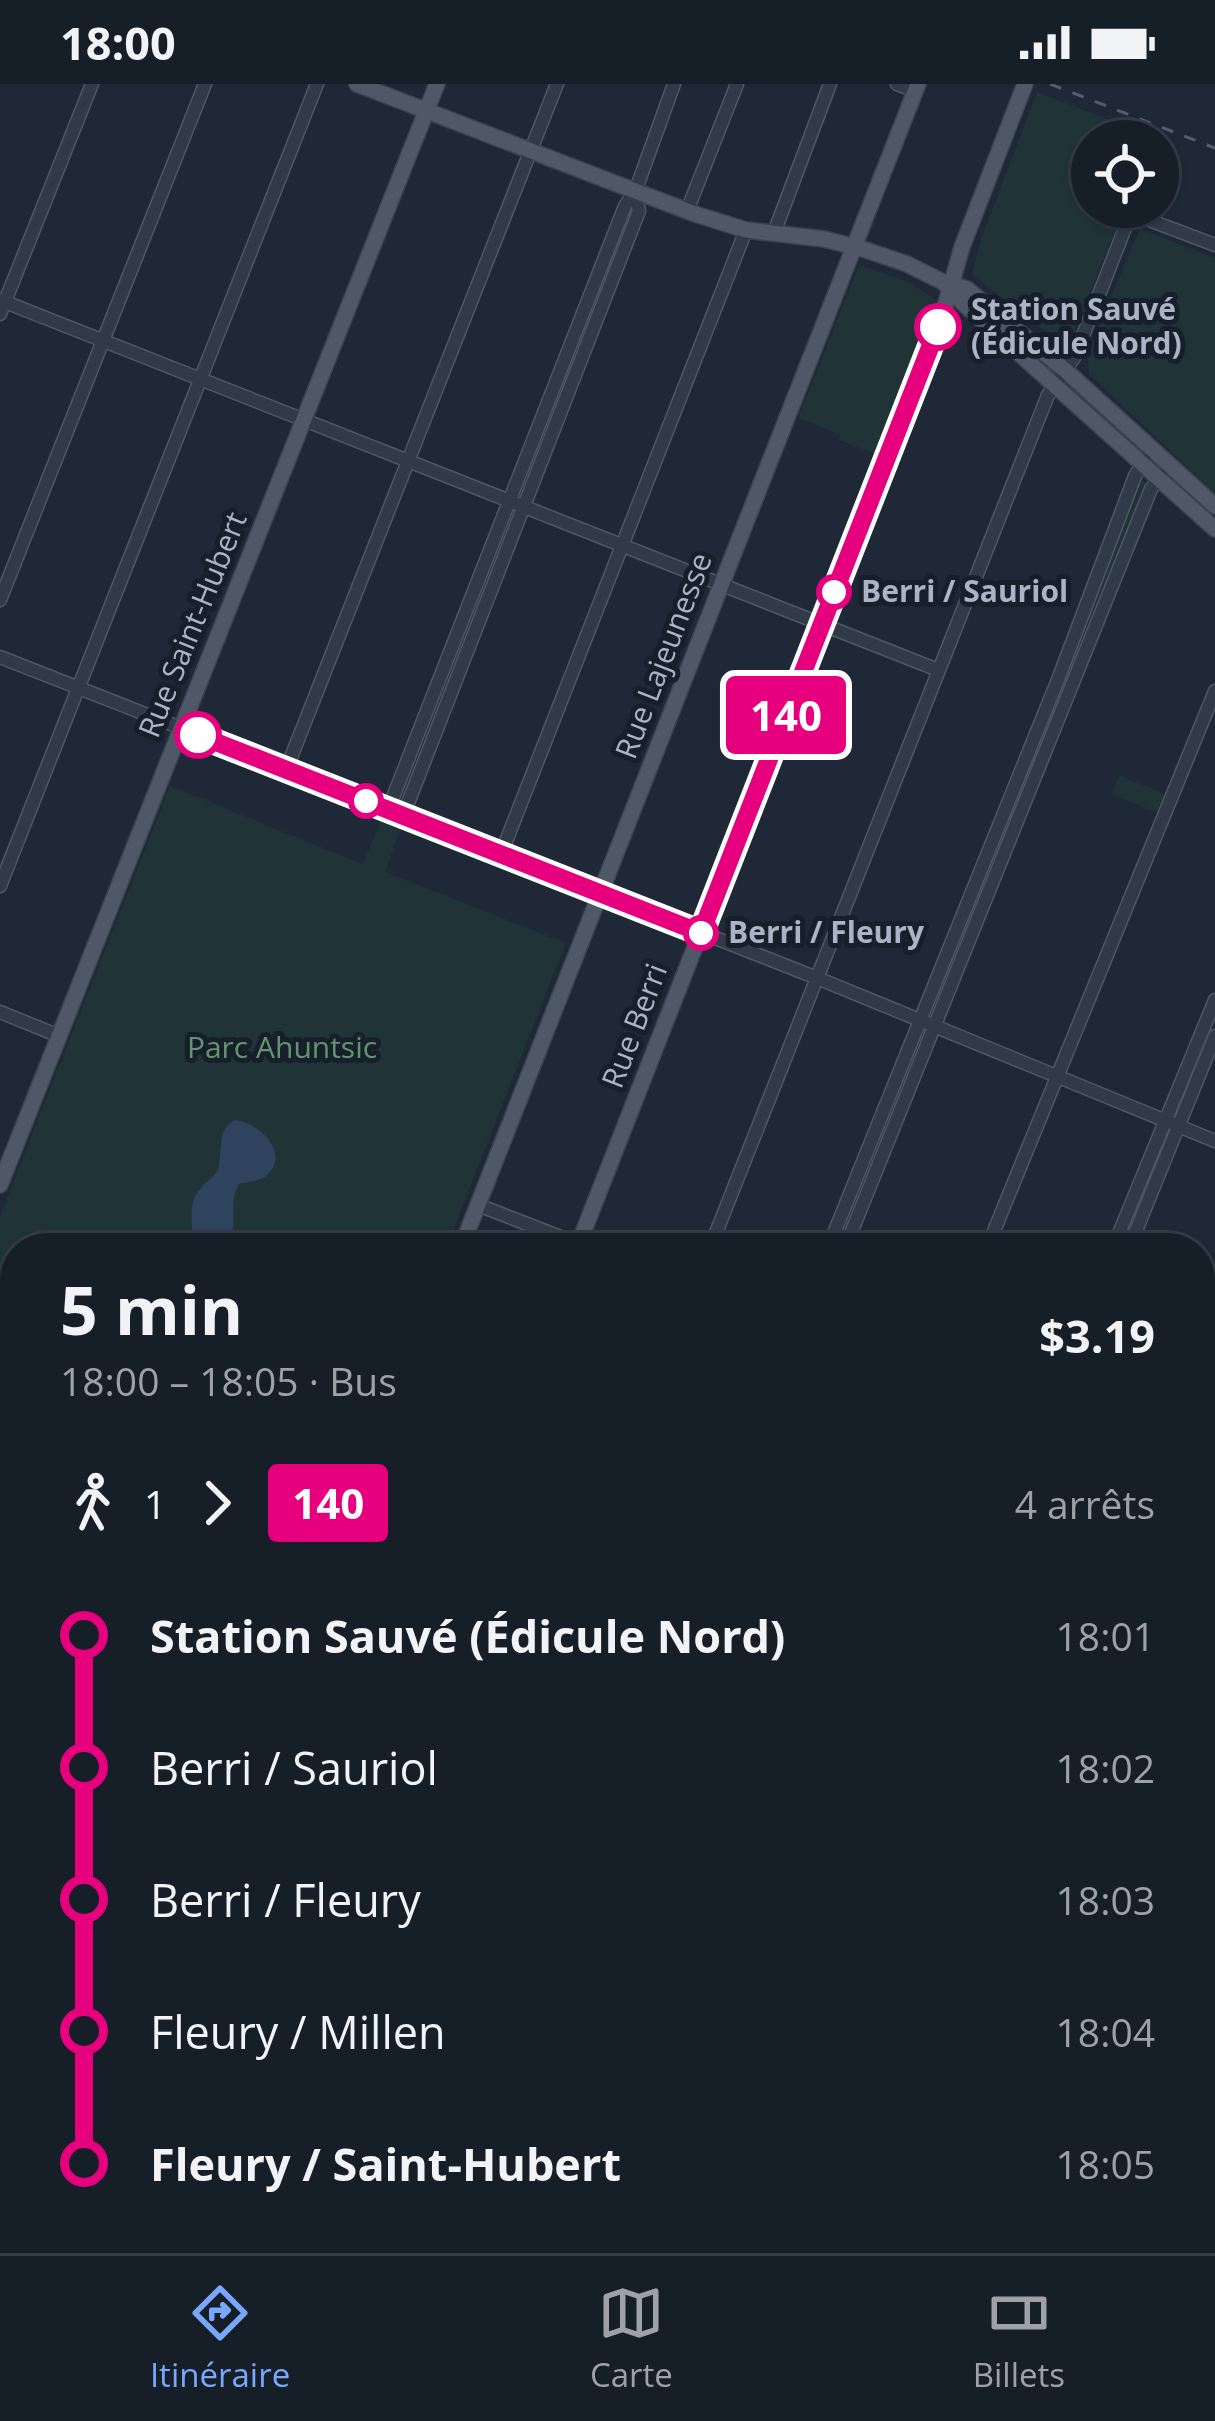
<!DOCTYPE html>
<html lang="fr">
<meta charset="utf-8">
<style>
:root{--surface:#161e28;--page:#232b34;--text:#f1f3f6;--muted:#9ea2a8;--line:#353c45;--accent:#78a7fc}
body{margin:0;font-family:"Open Sans",sans-serif;background:var(--page);color:var(--text);height:100vh;display:flex;flex-direction:column;font-size:45px;white-space:nowrap}
*{box-sizing:border-box;margin:0}
p{font-size:39px;color:var(--muted)}
.icon{flex:none;width:66px;height:66px;fill:none;stroke:currentColor;stroke-width:2;stroke-linecap:round;stroke-linejoin:round}
.map{position:relative;flex:1;overflow:hidden}
.side{position:absolute;left:0px;top:1149px;width:1215px;height:1020px;display:flex;flex-direction:column;background:var(--surface);border-radius:48px 48px 0 0;box-shadow:0 3px 9px #0004,0 0 0 3px var(--line)}
.side>*{flex:none}
.badge{padding:0 24px;border-radius:9px;font-size:42px;line-height:78px}
.tools{position:absolute;left:1071px;top:36px;display:grid;gap:24px}
.tools a{display:grid;place-items:center;width:108px;height:108px;border-radius:50%;background:var(--surface);box-shadow:0 3px 9px #0004,0 0 0 3px var(--line);font-size:60px}
.map>.badge{position:absolute;translate:-50% -50%;box-shadow:0 0 0 6px #fff}
.legs{display:flex;align-items:center;gap:18px;height:132px;padding:0 60px;font-size:39px}
.legs p{margin-inline-start:auto}
.overview{display:flex;align-items:center;justify-content:space-between;height:204px;padding:0 60px}
h1{font-size:66px;font-weight:700;line-height:90px}
ul{padding:0 60px;list-style:none}
li{display:flex;align-items:center;gap:42px;height:132px;font-size:45px}
li i{display:grid;place-items:center;width:18px;height:100%;margin:0 15px;background:currentColor}
li i::after{content:'';width:30px;height:30px;margin:-15px;border:9px solid;border-radius:50%;background:var(--surface)}
li p{margin-inline-start:auto}
li:first-child i{background:linear-gradient(#0000 50%,currentColor 0)}
li:last-child i{background:linear-gradient(currentColor 50%,#0000 0)}
.status{display:flex;justify-content:space-between;align-items:center;height:84px;padding:0 60px;background:var(--surface);direction:ltr}
.status svg{height:33px;fill:currentColor}
.menu{display:flex;justify-content:space-around;align-items:center;height:168px;border-top:3px solid var(--line);background:var(--surface);font-size:33px;color:var(--muted)}
.menu a{display:grid;justify-items:center;gap:6px}
.menu .current{color:var(--accent)}
.map>svg:first-child{display:block}
.green{fill:#203437}
.water{fill:#30435e}
.lines{fill:none;stroke-linecap:round;stroke-linejoin:round}
.minor-casing{stroke:#4f5765;stroke-width:15}
.major-casing{stroke:#3b4350;stroke-width:18}
.minor{stroke:#313a47;stroke-width:12}
.major{stroke:#4f5867;stroke-width:15}
.rail{stroke:#535d6e;stroke-width:3;stroke-dasharray:12 12;stroke-linecap:butt}
.line-1-casing{stroke:#fff;stroke-width:27}
.line-1{stroke:#e6007e;stroke-width:18}
.stop-1-dot{fill:#fff;stroke:#e6007e;stroke-width:6}
.labels{text-anchor:middle;stroke-width:10;stroke-linejoin:round;paint-order:stroke}
.stop-label{font-size:30px;font-weight:bold;fill:#abb4c4;stroke:#171f2b;text-anchor:start}
.street-label{font-size:30px;fill:#abb4c4;stroke:#171f2b}
.park-label{font-size:30px;fill:#62956f;stroke:#171f2b}
</style>
<div class="status"><b>18:00</b><svg viewBox="0 0 49 12"><path d="M0 12V9h3v3zM5 12V6h3v6zM10 12V3h3v9zM15 12V0h3v12zM26 1h20v11H26zM47 4h2v5h-2z"/></svg></div>
<div class="map">
<svg width="1215" height="2169" viewBox="0 0 1215 2169">
<rect width="100%" height="100%" fill="#1e2836"/>
<g class="green">
<path d="M 1037,8 L 1149,51 L 1147,57 L 1092,57 L 1092,123 L 1122,123 L 1124,125 L 1069,260 L 1066,263 L 972,191 L 981,155 Z"/>
<path d="M 1140,145 L 1215,174 L 1215,409 L 1089,290 L 1088,267 Z"/>
<path d="M 859,181 L 908,198 L 937,216 L 878,371 L 839,356 L 840,351 L 798,334 Z"/>
<path d="M 1141,395 L 1146,399 L 1145,405 L 1070,595 L 1066,595 Z"/>
<path d="M 511,432 L 512,433 L 402,716 L 400,715 Z"/>
<path d="M 1032,672 L 1037,674 L 938,923 L 934,923 L 931,921 Z"/>
<path d="M 1119,691 L 1164,710 L 1157,728 L 1112,710 Z"/>
<path d="M 170,702 L 363,780 L 381,736 L 401,744 L 385,788 L 566,859 L 446,1164 L 15,1164 L 15,1228 L 0,1222 L 0,1132 L 60,979 L 64,976 L 62,974 Z"/>
<path d="M 918,951 L 926,954 L 841,1164 L 832,1164 Z"/>
<path d="M 15,1766 L 15,1937 L 0,1933 L 0,1777 L 9,1781 Z"/>
</g>
<g class="water">
<path d="M 235,1036 C 257,1038 292,1068 267,1091 C 261,1097 248,1098 239,1100 C 225,1126 244,1136 223,1162 L 211,1164 L 192,1146 C 191,1111 192,1112 217,1088 C 224,1069 215,1046 235,1036 Z"/>
<path d="M 0,1984 L 15,1989 L 15,2154 L 567,2154 L 585,2169 L 0,2169 Z"/>
</g>
<g class="lines">
<defs>
<g id="minor">
<path d="M 897,0 L 915,7"/>
<path d="M 687,127 L 737,0"/>
<path d="M 774,149 L 830,0"/>
<path d="M 0,216 L 938,586"/>
<path d="M 0,230 L 92,0"/>
<path d="M 0,516 L 205,0"/>
<path d="M 0,573 L 817,894 L 1215,1057"/>
<path d="M 286,686 L 557,0"/>
<path d="M 388,726 L 625,122 L 635,108 L 674,0"/>
<path d="M 403,732 L 639,127 L 635,108"/>
<path d="M 501,770 L 746,146"/>
<path d="M 0,802 L 317,0"/>
<path d="M 0,928 L 59,952"/>
<path d="M 478,1121 L 589,1164"/>
<path d="M 710,1164 L 1048,311 L 1075,272 L 1125,144 L 1131,136 L 1141,133 L 1215,161"/>
<path d="M 828,1164 L 1059,593 L 1135,392 L 1145,376"/>
<path d="M 845,1164 L 1151,405 L 1161,391"/>
<path d="M 987,1164 L 1215,607"/>
<path d="M 1113,1164 L 1215,916"/>
<path d="M 1129,1164 L 1215,952"/>
<path d="M 0,1407 L 15,1414"/>
<path d="M 1200,1411 L 1215,1417"/>
<path d="M 1200,1494 L 1215,1500"/>
<path d="M 0,1533 L 15,1544"/>
<path d="M 1200,1699 L 1215,1662"/>
<path d="M 0,1942 L 15,1945"/>
<path d="M 1200,1952 L 1215,1916"/>
<path d="M 720,2154 L 745,2169"/>
<path d="M 1024,2154 L 1041,2169"/>
<path d="M 857,2169 L 863,2154"/>
<path d="M 1110,2169 L 1117,2154"/>
</g>
<g id="major">
<path d="M 357,0 L 695,130 L 746,146 L 824,155 L 863,165 L 907,180 L 943,198 L 967,205 L 1065,286 L 1215,422"/>
<path d="M 945,200 L 965,221 L 1215,445"/>
<path d="M 0,1101 L 437,0"/>
<path d="M 461,1164 L 918,0"/>
<path d="M 577,1164 L 942,233 L 962,163 L 1025,0"/>
<path d="M 1200,1332 L 1215,1296"/>
<path d="M 0,1348 L 15,1347"/>
<path d="M 0,1368 L 15,1367"/>
<path d="M 1200,1748 L 1215,1754"/>
<path d="M 1200,1769 L 1215,1775"/>
<path d="M 64,2169 L 70,2154"/>
<path d="M 79,2169 L 85,2154"/>
</g>
</defs>
<use href="#minor" class="minor-casing"/>
<use href="#major" class="major-casing"/>
<use href="#minor" class="minor"/>
<use href="#major" class="major"/>
<path class="rail" d="M 1050,0 L 1215,64"/>
</g>
<g class="lines">
<defs>
<path id="line-1" d="M 198,651 L 701,849 L 938,243"/>
</defs>
<use href="#line-1" class="line-1-casing"/>
<use href="#line-1" class="line-1"/>
</g>
<g class="stop-1-dot">
<circle cx="938" cy="243" r="21"/>
<circle cx="834" cy="508" r="15"/>
<circle cx="198" cy="651" r="21"/>
<circle cx="366" cy="717" r="15"/>
<circle cx="701" cy="849" r="15"/>
</g>
<g class="labels">
<g class="stop-label">
<text x="971" y="236">Station Sauvé<tspan x="971" dy="34">(Édicule Nord)</tspan></text>
<text x="861" y="518">Berri / Sauriol</text>
<text x="728" y="859">Berri / Fleury</text>
</g>
<g class="street-label">
<text transform="translate(193 541) rotate(-68)" y="10">Rue Saint-Hubert</text>
<text transform="translate(664 572) rotate(-69)" y="10">Rue Lajeunesse</text>
<text transform="translate(635 942) rotate(-69)" y="10">Rue Berri</text>
</g>
<g class="park-label">
<text x="282" y="974">Parc Ahuntsic</text>
</g>
</g>
</svg>
<div class="tools">
<a><svg class="icon" aria-label="locate" viewBox="0 0 24 24"><circle cx="12" cy="12" r="6"/><path d="M12 2v4M12 18v4M2 12h4M18 12h4"/></svg></a>
</div>
<b class="badge" style="left:786px;top:631px;background:#e6007e;color:#fff">140</b>
<section class="side">
<div class="overview"><div><h1>5 min</h1><p>18:00 – 18:05 · Bus</p></div><b>$3.19</b></div>
<div class="legs"><svg class="icon" aria-label="walk" viewBox="0 0 24 24"><circle cx="13" cy="4" r="2"/><path d="M13 8l-2 6 4 7M11 14l-3 7M7 12l3-4h3l4 4"/></svg>1<svg class="icon" aria-label="forward" viewBox="0 0 24 24"><path d="M9 5l7 7-7 7"/></svg><b class="badge" style="background:#e6007e;color:#fff">140</b><p>4 arrêts</p></div>
<ul>
<li><i style="color:#e6007e"></i><b>Station Sauvé (Édicule Nord)</b><p>18:01</p></li>
<li><i style="color:#e6007e"></i><span>Berri / Sauriol</span><p>18:02</p></li>
<li><i style="color:#e6007e"></i><span>Berri / Fleury</span><p>18:03</p></li>
<li><i style="color:#e6007e"></i><span>Fleury / Millen</span><p>18:04</p></li>
<li><i style="color:#e6007e"></i><b>Fleury / Saint-Hubert</b><p>18:05</p></li>
</ul>
</section>
</div>
<nav class="menu">
<a class="current"><svg class="icon" aria-label="directions" viewBox="0 0 24 24"><path d="M12 3l9 9-9 9-9-9zM9 14v-3h6M13 9l2 2-2 2"/></svg>Itinéraire</a>
<a><svg class="icon" aria-label="map" viewBox="0 0 24 24"><path d="M3 6l6-2 6 2 6-2v14l-6 2-6-2-6 2zM9 4v14M15 6v14"/></svg>Carte</a>
<a><svg class="icon" aria-label="tickets" viewBox="0 0 24 24"><path d="M3 7h18v10H3zM15 7v10"/></svg>Billets</a>
</nav>
